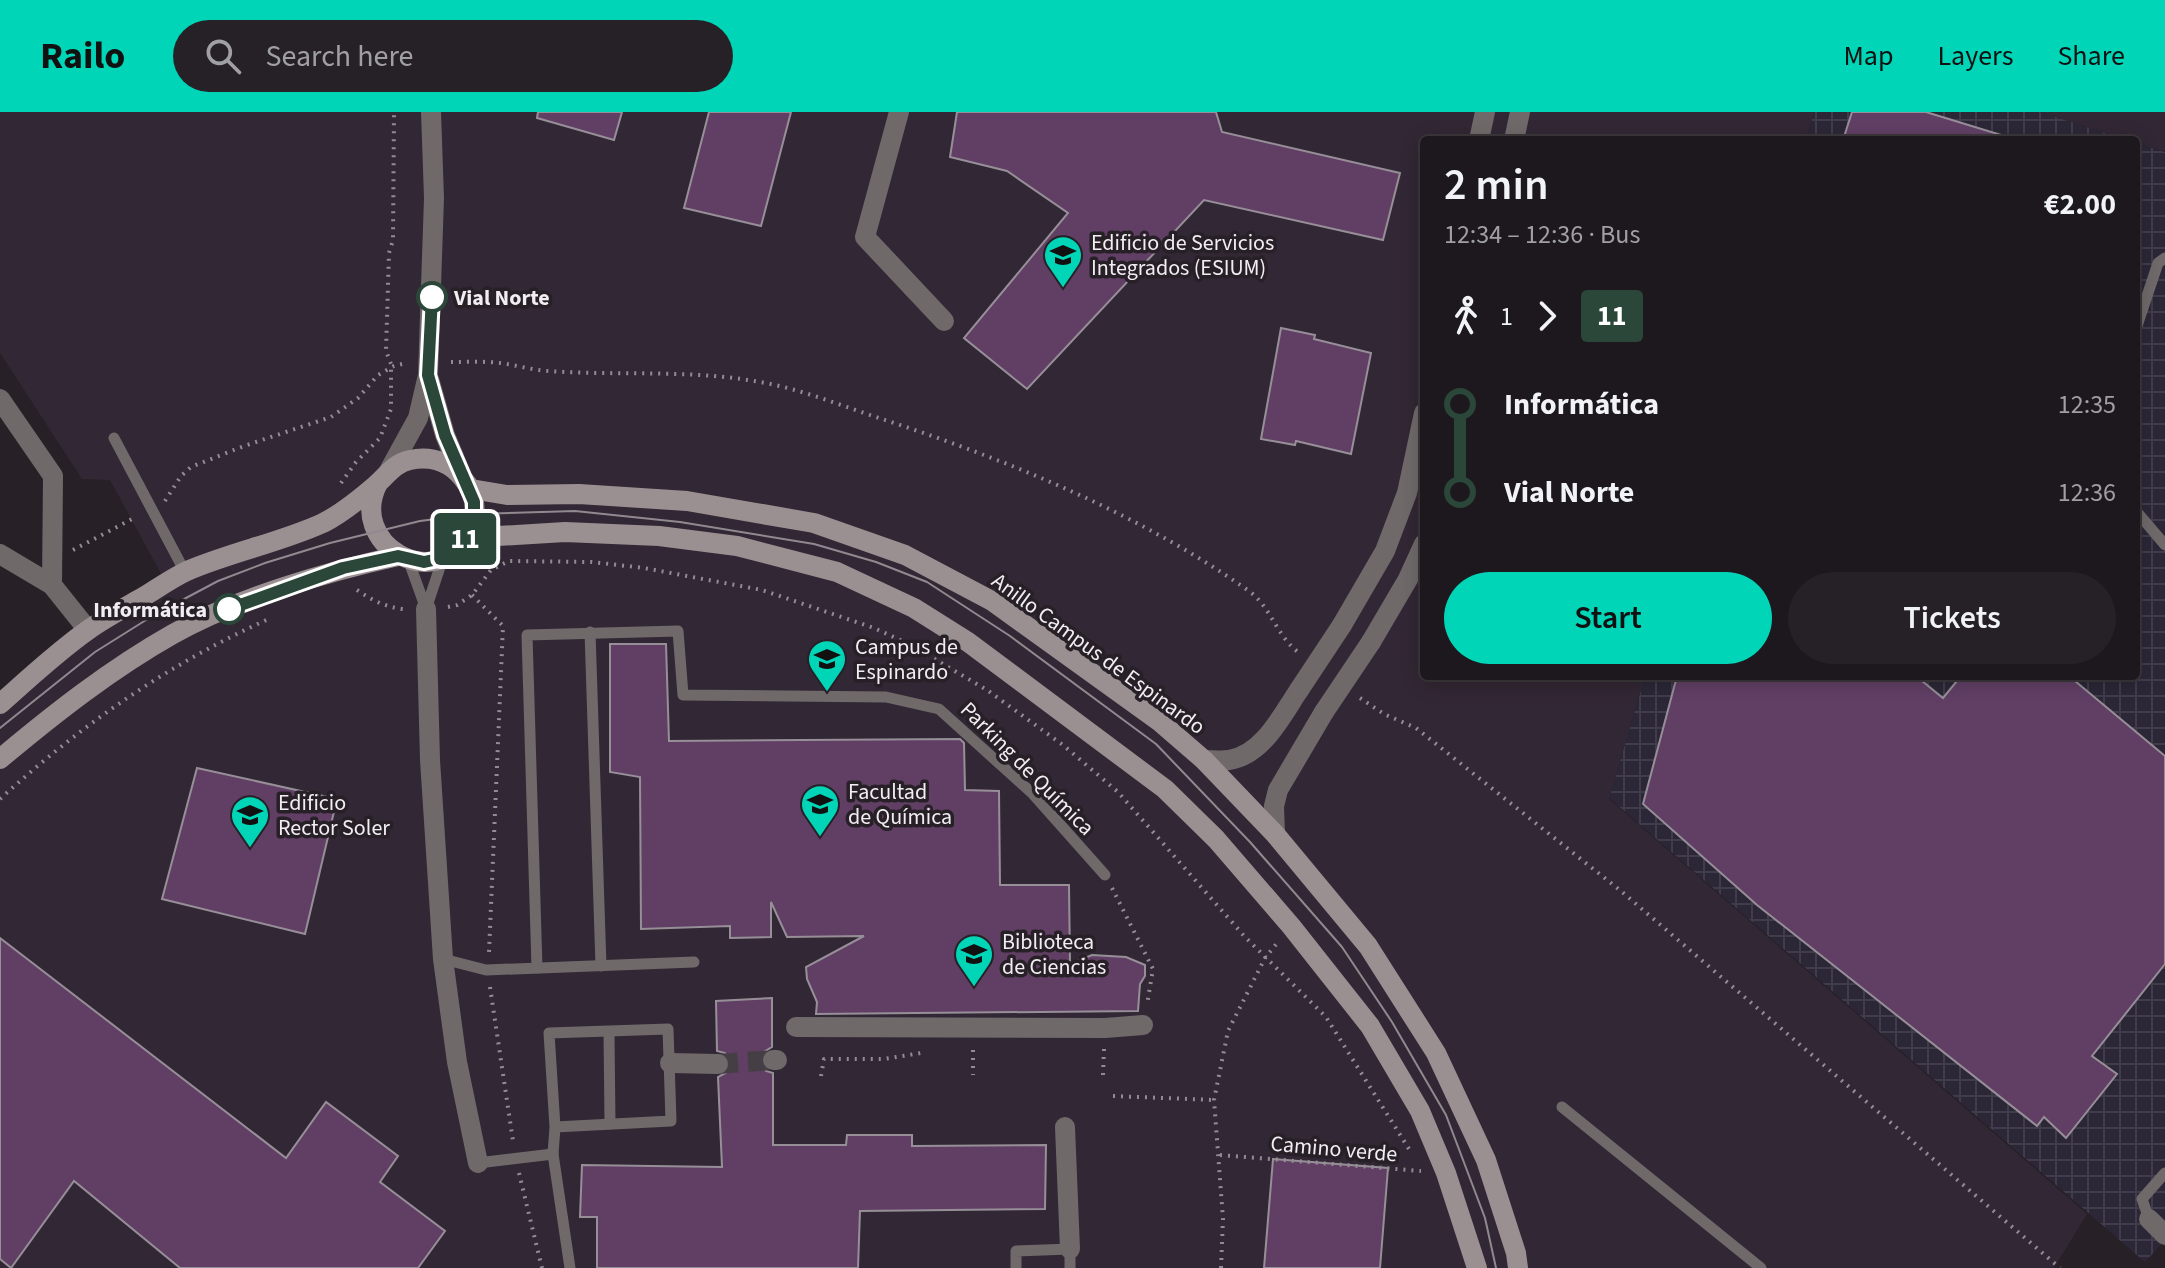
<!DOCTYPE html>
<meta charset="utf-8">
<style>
:root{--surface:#1d181d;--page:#252126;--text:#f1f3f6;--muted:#a0a0a4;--line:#3b373b;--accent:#00d5b7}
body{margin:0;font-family:"Source Sans 3",sans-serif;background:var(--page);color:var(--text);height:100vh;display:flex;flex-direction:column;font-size:30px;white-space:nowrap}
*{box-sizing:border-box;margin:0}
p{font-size:26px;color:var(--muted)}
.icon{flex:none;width:44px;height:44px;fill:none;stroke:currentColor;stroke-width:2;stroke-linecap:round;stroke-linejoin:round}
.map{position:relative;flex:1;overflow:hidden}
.drawer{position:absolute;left:1420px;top:24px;width:720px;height:544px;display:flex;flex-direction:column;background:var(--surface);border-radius:8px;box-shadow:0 4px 20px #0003,0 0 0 2px var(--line)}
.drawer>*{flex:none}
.badge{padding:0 16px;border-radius:6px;font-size:28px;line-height:52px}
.map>.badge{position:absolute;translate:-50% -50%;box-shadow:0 0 0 4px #fff}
.legs{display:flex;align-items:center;gap:12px;height:88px;padding:0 24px;font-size:26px}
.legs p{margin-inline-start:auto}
.headline{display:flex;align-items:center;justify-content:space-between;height:136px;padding:0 24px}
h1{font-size:44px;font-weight:600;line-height:60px}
.button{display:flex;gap:16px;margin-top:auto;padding:16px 24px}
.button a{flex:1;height:92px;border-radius:48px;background:var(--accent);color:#111;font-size:32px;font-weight:600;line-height:92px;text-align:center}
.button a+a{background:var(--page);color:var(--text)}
ul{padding:0 24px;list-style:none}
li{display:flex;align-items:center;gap:28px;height:88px;font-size:30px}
li i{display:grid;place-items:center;width:12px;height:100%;margin:0 10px;background:currentColor}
li i::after{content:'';width:20px;height:20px;margin:-10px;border:6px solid;border-radius:50%;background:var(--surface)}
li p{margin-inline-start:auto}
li:first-child i{background:linear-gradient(#0000 50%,currentColor 0)}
li:last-child i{background:linear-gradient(currentColor 50%,#0000 0)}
header{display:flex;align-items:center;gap:48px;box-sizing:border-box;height:112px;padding:0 40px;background:var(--accent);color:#111}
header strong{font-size:38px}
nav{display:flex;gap:44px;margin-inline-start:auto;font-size:28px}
.search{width:560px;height:72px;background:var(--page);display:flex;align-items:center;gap:20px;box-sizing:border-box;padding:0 28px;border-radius:44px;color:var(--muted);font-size:30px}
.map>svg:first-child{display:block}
.industrial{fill:url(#industrial-grid)}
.built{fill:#322734}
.building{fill:#613f65;stroke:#978f98;stroke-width:2}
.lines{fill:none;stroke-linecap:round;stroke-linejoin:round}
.street-tunnel{stroke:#453f45;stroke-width:20;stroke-dasharray:20 10;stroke-linecap:butt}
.path{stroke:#938d93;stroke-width:4;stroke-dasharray:2 6;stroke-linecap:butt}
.lane{stroke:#6f696a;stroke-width:11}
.street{stroke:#6f696a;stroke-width:20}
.secondary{stroke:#9a9092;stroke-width:20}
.tram{stroke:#908a90;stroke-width:2}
.street-bridge{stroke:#6f696a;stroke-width:20}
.line-1-casing{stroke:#fff;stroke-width:18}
.line-1{stroke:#2a4739;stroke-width:12}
.stop-1-dot{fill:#fff;stroke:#2a4739;stroke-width:4}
.labels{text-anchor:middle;stroke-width:7;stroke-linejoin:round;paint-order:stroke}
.poi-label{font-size:22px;fill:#f2edf2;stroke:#272027;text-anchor:start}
.stop-label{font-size:22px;font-weight:bold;fill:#f2edf2;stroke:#272027;text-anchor:start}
.street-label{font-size:22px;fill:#f2edf2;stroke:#272027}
</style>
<header>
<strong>Railo</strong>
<div class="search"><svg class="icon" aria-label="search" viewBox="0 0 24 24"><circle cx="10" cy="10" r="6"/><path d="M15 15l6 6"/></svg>Search here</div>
<nav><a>Map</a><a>Layers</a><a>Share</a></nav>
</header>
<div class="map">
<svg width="2165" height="1156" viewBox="0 0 2165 1156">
<defs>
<pattern id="industrial-grid" width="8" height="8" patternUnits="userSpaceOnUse" patternTransform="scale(2)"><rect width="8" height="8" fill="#2b2737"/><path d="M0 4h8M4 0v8" fill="none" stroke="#403c4b"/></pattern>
</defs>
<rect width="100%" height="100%" fill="#272027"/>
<g class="industrial">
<path d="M 1814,0 L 2040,0 L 2128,28 L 1806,28 Z"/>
<path d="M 2136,31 L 2165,40 L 2165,1128 L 2145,1150 L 1609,686 L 1645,564 L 2136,564 Z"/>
</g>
<g class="built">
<path d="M 0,0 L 1814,0 L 1806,28 L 1424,28 L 1424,564 L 1645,564 L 1609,687 L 2087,1102 L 2054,1156 L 0,1156 L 0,592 L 166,471 L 110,368 L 82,367 L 0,241 Z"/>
<path d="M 2040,0 L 2165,0 L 2165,40 L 2136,31 L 2136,28 L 2128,28 Z"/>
</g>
<g class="building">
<path d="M 538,0 L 622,0 L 614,28 L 537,6 Z"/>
<path d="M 709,0 L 791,0 L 761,114 L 684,96 Z"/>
<path d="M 957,0 L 1216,0 L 1222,20 L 1400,61 L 1383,128 L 1204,88 L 1027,277 L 964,226 L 1068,101 L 1007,59 L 950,45 Z"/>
<path d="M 1852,0 L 1926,0 L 2001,23 L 2000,28 L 1843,28 Z"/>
<path d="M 1281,216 L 1315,223 L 1314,227 L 1371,241 L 1351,342 L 1296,329 L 1295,333 L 1261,327 Z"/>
<path d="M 610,532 L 666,532 L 669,629 L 960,627 L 964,631 L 965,678 L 999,679 L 1000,773 L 1069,773 L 1070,852 L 1092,843 L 1126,845 L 1145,853 L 1145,864 L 1140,872 L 1138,899 L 816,902 L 817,890 L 807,867 L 806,855 L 864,824 L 787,825 L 771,790 L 771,825 L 730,826 L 730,814 L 641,817 L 640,665 L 610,660 Z"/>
<path d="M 1677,564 L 1916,564 L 1943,586 L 1961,564 L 2069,564 L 2165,644 L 2165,852 L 2092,944 L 2117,962 L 2066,1026 L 2044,1005 L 2037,1014 L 1757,793 L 1643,692 Z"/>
<path d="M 197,656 L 337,687 L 305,822 L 162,787 Z"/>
<path d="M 0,826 L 286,1046 L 326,990 L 398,1044 L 380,1070 L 445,1119 L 418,1156 L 180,1156 L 74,1069 L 11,1156 L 0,1147 Z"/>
<path d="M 772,886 L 772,935 L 762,941 L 760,949 L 766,959 L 773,961 L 773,1033 L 846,1033 L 847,1023 L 912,1023 L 912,1034 L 1046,1033 L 1045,1097 L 860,1099 L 858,1156 L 597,1156 L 597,1105 L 580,1105 L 582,1053 L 722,1055 L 718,965 L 729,959 L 731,952 L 725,941 L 717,939 L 716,889 Z"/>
<path d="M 1273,1047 L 1388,1056 L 1380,1156 L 1264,1156 Z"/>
</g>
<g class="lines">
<path class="street-tunnel" d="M 718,952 L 773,948"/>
<g class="path">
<path d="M 451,250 C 467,250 484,249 500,251 C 516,253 532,258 548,259 C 619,264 689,257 760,270 C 801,277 842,294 882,307 C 1010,349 1138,401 1249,479 C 1271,495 1276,523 1298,540"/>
<path d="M 341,371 L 356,350 L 380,326 L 391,297 L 391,252 L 386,239 L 389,141 L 393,128 L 394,0"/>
<path d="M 165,389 L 181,364 L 191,355 L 244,334 L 331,305 L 358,286 L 378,263 L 394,254 L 406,251"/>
<path d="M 73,438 L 136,405"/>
<path d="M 357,478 C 372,488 385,495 403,497"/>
<path d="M 472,483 L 503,514 L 489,840"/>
<path d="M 448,495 L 457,493 L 472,483 L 491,458 L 509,449 L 592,450 L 644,456 L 762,478 L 874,516 L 909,532 L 987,578 L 1063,633 L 1118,680 L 1245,825 L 1326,905 L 1409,1037"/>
<path d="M 1360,586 L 1384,602 L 1416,616 L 1621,779 L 2060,1156"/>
<path d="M 0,687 C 81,613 171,550 271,506"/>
<path d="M 1112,776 L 1153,857 L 1147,893"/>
<path d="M 490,875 L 513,1029"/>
<path d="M 973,938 L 973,963"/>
<path d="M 1103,963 L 1104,937"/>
<path d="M 821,964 L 824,947 L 884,947 L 921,941 L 922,938"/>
<path d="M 1113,984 L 1214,988"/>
<path d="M 1220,1043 L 1421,1059"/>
<path d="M 519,1061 L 542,1156"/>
<path d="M 1221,1156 L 1223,1107 L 1214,988 L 1228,919 L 1265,846 L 1278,830"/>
</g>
<g class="lane">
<path d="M 2136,217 L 2158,151 L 2165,146"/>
<path d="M 114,326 L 185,460"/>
<path d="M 2136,399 L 2165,433"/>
<path d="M 408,447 L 426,497"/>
<path d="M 426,497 L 443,446"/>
<path d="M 590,520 L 601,854"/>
<path d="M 443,847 L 486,858 L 694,850"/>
<path d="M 537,856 L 527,523 L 678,519 L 683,583 L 886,585 L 939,597 L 1033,682 L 1105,763"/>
<path d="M 609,921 L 610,1012"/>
<path d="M 1562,995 L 1761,1156"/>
<path d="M 553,1042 L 555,1015 L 549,921 L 668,917 L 671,1009 L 555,1015"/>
<path d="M 478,1051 L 553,1042 L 570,1156"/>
<path d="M 2149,1107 L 2142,1087 L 2165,1061"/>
<path d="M 1016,1156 L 1016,1139 L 1070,1137 L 1070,1156"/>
</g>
<g class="street">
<path d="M 899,0 L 865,125 L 944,209"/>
<path d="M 1479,28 L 1485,0"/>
<path d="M 1514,28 L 1520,0"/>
<path d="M 429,267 L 445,323 L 461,362"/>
<path d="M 0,287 L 53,364 L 52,473"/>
<path d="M 390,357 L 418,306 L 428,263 L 434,86 L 431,0"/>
<path d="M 0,442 L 52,473 L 88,518"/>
<path d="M 426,497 L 430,648 L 443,847 L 457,950 L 478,1051"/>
<path d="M 1342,513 L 1385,439 L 1407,381 L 1424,301"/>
<path d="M 1371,530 L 1408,467 L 1424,432"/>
<path d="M 1204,648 C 1212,648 1221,649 1229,648 C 1263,643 1282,603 1299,578"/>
<path d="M 1275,722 L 1274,694 L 1278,678 L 1324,600"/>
<path d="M 796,915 L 1105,916 L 1143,913"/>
<path d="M 773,948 L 777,948"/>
<path d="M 670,951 L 718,952"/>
<path d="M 1065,1015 L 1070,1137"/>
<path d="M 2149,1107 L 2165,1123"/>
</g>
<g class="secondary">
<path d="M 471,377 L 507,383 L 579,382 L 687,389 L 814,411 L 905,443 L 992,489 L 1160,610 L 1204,648 L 1275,722 L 1368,834 L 1436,941 L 1486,1048 L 1516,1141 L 1518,1156"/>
<path d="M 466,426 L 565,420 L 659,424 L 737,434 L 837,460 L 914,496 L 968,530 L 1165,677 L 1216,727 L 1291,814 L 1370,914 L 1420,999 L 1446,1061 L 1477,1156"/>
<path d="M 0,592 C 28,567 57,540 88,518 C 106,505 126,495 145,484 C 158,476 172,466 187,459 C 231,440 279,431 323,411 C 341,402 362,385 377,372 C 388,362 395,351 410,348 C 434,343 454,352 467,372 C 478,388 476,407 467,423 C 436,483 346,432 378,371"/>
<path d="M 0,647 C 55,601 111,557 173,522 C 237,486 326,460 398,444"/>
</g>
<path class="tram" d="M 0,616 L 95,540 L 154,503 L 218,469 L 265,451 L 330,431 L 420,409 L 475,402 L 575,399 L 680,410 L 814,432 L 876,450 L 927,470 L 1010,524 L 1156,632 L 1250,730 L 1342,835 L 1392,910 L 1446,1003 L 1485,1106 L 1496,1156"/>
<g class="street-bridge">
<path d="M 1299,578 L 1342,513"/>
<path d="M 1324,600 L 1371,530"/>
</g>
</g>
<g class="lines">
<defs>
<path id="line-1" d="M 229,497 L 343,456 L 398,444 L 424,450 L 443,446 L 454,440 L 466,426 L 474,408 L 474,390 L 445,323 L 428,263 L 432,185"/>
</defs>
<use href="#line-1" class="line-1-casing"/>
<use href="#line-1" class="line-1"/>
</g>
<defs>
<symbol id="university-pin" viewBox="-11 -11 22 30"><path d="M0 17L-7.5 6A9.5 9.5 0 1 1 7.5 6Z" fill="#00d5b7" stroke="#272027"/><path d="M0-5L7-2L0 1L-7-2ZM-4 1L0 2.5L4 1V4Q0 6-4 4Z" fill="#111"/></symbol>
</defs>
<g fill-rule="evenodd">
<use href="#university-pin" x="1041" y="121" width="44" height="60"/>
<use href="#university-pin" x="805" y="525" width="44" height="60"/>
<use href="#university-pin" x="798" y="670" width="44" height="60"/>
<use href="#university-pin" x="228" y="681" width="44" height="60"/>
<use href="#university-pin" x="952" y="820" width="44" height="60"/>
</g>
<g class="stop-1-dot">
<circle cx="432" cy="185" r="14"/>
<circle cx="229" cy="497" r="14"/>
</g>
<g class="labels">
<g class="poi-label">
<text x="1091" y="138">Edificio de Servicios<tspan x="1091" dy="25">Integrados (ESIUM)</tspan></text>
<text x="855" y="542">Campus de<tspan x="855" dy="25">Espinardo</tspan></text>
<text x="848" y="687">Facultad<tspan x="848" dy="25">de Química</tspan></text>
<text x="278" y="698">Edificio<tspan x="278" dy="25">Rector Soler</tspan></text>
<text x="1002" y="837">Biblioteca<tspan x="1002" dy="25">de Ciencias</tspan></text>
</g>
<g class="stop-label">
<text x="454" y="193">Vial Norte</text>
<text x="207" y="505" text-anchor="end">Informática</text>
</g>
<g class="street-label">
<text transform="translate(1099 541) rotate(36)" y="8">Anillo Campus de Espinardo</text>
<text transform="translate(1028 656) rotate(45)" y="8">Parking de Química</text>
<text transform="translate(1334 1036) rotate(5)" y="8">Camino verde</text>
</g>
</g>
</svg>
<b class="badge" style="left:465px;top:427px;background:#2a4739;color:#fff">11</b>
<section class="drawer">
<div class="headline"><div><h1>2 min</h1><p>12:34 – 12:36 · Bus</p></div><b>€2.00</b></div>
<div class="legs"><svg class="icon" aria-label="walk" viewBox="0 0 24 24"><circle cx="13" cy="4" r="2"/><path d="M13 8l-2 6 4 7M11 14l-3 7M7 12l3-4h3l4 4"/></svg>1<svg class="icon" aria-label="forward" viewBox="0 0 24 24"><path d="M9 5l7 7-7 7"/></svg><b class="badge" style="background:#2a4739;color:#fff">11</b></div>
<ul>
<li><i style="color:#2a4739"></i><b>Informática</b><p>12:35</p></li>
<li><i style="color:#2a4739"></i><b>Vial Norte</b><p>12:36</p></li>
</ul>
<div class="button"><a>Start</a><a>Tickets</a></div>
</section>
</div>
